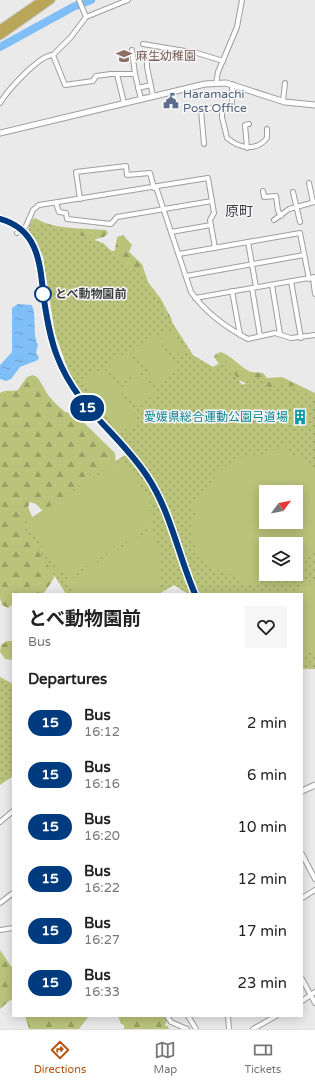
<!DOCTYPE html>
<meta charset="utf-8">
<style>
:root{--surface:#fff;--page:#f6f6f6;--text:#222;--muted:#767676;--line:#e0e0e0;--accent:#b45309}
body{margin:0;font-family:"Varela Round","Noto Sans JP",sans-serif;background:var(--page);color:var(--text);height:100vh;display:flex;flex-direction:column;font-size:15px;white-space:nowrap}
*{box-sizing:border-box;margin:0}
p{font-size:13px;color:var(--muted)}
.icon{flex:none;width:22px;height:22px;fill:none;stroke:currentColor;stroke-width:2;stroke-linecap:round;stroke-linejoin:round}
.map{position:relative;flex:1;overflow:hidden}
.panel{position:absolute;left:12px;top:593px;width:291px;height:424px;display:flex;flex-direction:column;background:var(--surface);border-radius:0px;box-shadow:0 2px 10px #0003}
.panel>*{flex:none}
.badge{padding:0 8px;border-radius:13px;font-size:14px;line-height:26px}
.needle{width:26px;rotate:58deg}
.tools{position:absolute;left:259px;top:485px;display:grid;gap:8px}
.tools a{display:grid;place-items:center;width:44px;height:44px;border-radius:0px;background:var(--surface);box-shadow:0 2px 10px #0003;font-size:20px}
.map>.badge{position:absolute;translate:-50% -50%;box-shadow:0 0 0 2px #fff}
h2{padding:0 16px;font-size:15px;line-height:36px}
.round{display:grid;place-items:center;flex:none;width:42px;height:42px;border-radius:0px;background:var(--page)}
.overview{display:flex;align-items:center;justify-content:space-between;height:68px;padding:0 16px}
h1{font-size:19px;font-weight:700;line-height:30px}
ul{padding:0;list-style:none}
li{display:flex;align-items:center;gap:12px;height:52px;padding:0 16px}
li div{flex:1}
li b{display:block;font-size:15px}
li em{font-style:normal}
li .badge{min-width:44px;font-weight:700;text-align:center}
.tabs{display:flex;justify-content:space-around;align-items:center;height:56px;border-top:1px solid var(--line);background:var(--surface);font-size:11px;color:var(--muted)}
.tabs a{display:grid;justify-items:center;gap:2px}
.tabs .selected{color:var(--accent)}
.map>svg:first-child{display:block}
.forest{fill:url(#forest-firs)}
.park{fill:url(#park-dots);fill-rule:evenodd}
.pitch{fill:#bac37a;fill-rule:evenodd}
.water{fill:url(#water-ripples)}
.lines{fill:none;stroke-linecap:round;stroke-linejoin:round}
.river{stroke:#7fbef7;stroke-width:8}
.minor-casing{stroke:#9e9e9f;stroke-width:6}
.tertiary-casing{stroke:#9e9e9f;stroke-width:7}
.trunk-casing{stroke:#c4c5c5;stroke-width:9}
.minor{stroke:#fff;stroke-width:4}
.tertiary{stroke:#fff;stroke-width:5}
.trunk{stroke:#baa658;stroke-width:7}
.line-casing{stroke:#fff;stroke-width:9}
.line{stroke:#003b80;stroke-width:6}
.stop-dot{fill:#fff;stroke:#003b80;stroke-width:2}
.labels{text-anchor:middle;stroke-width:3;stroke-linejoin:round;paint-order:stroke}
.education-label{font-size:12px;fill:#785e54;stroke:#f7f7f9;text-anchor:start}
.service-label{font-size:12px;fill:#4e5e75;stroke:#f7f7f9;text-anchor:start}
.stop-label{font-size:12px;font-weight:bold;fill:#3c3d3d;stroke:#f7f7f9;text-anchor:start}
.culture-label{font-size:12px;fill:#0d838f;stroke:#f7f7f9;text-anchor:end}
.quarter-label{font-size:14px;fill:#3c3d3d;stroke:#f7f7f9}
</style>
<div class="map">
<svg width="315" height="1029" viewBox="0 0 315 1029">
<defs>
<pattern id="forest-firs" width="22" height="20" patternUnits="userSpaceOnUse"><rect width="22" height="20" fill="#bac37a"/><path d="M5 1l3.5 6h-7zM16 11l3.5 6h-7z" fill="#98a065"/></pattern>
<pattern id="park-dots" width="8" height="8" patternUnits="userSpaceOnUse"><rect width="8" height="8" fill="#bac37a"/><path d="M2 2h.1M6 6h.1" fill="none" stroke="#98a065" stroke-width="1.8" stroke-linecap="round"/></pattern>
<pattern id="water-ripples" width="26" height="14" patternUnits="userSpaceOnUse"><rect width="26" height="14" fill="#7fbef7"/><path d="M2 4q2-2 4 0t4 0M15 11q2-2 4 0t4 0" fill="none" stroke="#699cc9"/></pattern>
</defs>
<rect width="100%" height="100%" fill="#eaeaeb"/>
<g class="forest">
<path d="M 35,218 C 54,230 85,228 106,230 L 108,233 L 104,237 L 96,239 L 91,244 L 111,252 L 115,250 L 117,237 L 123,235 L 132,245 L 129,252 L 142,264 L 148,282 L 161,299 L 172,320 L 171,323 L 63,283 L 29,226 L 33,219 Z"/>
<path d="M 221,352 C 232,356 239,366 249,371 C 253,373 258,372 263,373 L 267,378 L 282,377 L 315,393 L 315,403 L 271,394 L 229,376 L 222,365 L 219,364 L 214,357 L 216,354 Z"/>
<path d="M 33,375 L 38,378 L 48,395 L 56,404 L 65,412 L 75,414 L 115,453 L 116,463 L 43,511 L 36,504 L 30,502 L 28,507 L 56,573 L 51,583 L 43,594 L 13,594 L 13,604 L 8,608 L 2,605 L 0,598 L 0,393 C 6,389 11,392 18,390 L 27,377 Z"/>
<path d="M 7,641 L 13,641 L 13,660 L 5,659 L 0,652 L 1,645 Z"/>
<path d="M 0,950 L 13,969 L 13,999 L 9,1001 L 0,1009 Z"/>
<path d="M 25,1016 L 89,1016 L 79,1029 L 29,1029 Z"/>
<path d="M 118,1016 L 165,1016 L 167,1020 L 165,1026 L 168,1026 L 169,1029 L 124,1029 L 124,1025 L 121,1024 Z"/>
</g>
<g class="park">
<path d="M 38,223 L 50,225 L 103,243 L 122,261 L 142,275 L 193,355 L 213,367 L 225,360 L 242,385 L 259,377 L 270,388 C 286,379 301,389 315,399 L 315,669 L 302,669 L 302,594 L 188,594 L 174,585 L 159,594 L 66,594 L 22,524 L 131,451 L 92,411 L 81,397 L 71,378 L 55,333 L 43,257 L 37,242 L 28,229 ZM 266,492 L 296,492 L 296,522 L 266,522 ZM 266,544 L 296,544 L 296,574 L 266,574 Z"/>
<path d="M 0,677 L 13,684 L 13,776 L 0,785 Z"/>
</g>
<g class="pitch">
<path d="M 172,330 L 185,350 L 173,357 L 161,337 Z"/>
<path d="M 155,335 L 178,370 L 157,385 L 133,349 Z"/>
<path d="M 128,351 L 141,370 L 121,383 L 108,364 Z"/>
<path d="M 104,367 L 139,421 L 118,434 L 83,381 Z"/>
<path d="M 144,374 L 156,393 L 136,407 L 123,387 Z"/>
<path d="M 287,445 L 288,453 L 300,458 L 301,457 L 315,468 L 315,549 L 296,564 L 296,544 L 266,544 L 266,574 L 278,574 L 258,582 L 242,584 L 241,575 C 212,577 193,554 190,527 L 192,526 L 196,510 L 191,507 L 216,480 L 213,477 L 229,464 L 253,452 L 255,457 ZM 266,492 L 296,492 L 296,522 L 266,522 Z"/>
<path d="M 122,460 L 135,476 L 153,508 L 148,512 L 153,521 L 151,522 L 153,525 L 69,577 L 67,574 L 59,572 L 26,522 Z"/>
<path d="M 150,530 L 161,549 L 160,594 L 74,594 L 67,582 Z"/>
<path d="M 315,579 L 315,651 L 302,650 L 302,594 L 291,594 Z"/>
</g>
<path class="water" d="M 18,304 L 32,305 C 37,318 32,334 38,345 L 36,353 L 39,357 L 38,360 L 20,367 L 11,379 L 6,381 L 0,379 L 0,365 L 12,352 L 12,308 Z"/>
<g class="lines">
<path class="river" d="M 0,47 L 73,7 L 91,0"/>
<defs>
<g id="minor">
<path d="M 79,0 L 86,17 L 128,0"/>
<path d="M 86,17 L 71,37 L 53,55 L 65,85 L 93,81 L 96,76 L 111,74 L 135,74 L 141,99"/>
<path d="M 143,44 L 197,53 L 223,61"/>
<path d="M 132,50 L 135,74"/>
<path d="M 147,63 L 147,67 L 153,96"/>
<path d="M 117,74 L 124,103"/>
<path d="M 216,83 L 218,72 L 237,27 L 242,0"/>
<path d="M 138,88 L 151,85"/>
<path d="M 283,101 L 285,83"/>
<path d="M 0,103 C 7,91 39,55 53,55"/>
<path d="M 222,108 L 222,117 L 227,138 C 239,148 256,152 267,138 L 267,129"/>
<path d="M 204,144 L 201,110 L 206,108 L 232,108 L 232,84"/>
<path d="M 247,148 L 245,125 L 249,124"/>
<path d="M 309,183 L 313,202"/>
<path d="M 156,187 L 191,292 C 206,313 225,327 248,339 L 275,333 L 291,338 L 315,335"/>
<path d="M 263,191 L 264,197 L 276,196 L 278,211 L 281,216"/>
<path d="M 293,192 L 300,222"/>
<path d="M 80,199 L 76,172 L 126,166 L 127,175 L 150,173 L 154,188"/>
<path d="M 56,203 L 59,212 L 66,213 L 67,219 L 111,224 L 117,217 L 212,201"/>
<path d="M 274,220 L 289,209 L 315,202"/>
<path d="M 171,232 L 211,225"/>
<path d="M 17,233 L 26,226 L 33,210 L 39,205 L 208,178 L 214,213 L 210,220 L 215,248"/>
<path d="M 248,242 L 256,287"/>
<path d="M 179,254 L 300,233 L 309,279"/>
<path d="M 186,276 L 304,255"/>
<path d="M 313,278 L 315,294"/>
<path d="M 291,281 L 301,338"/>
<path d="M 272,285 L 280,334"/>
<path d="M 252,288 L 260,336"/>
<path d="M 232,291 L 240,335"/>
<path d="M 195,298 L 315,277"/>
<path d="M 0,822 L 13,811"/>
<path d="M 302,854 L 315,879"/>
<path d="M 302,898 L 315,890"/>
<path d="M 0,903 L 13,893"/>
<path d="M 0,930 L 13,928"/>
<path d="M 302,979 L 315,1003"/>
<path d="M 302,1001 L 315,992"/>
<path d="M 167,1016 L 171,1022 L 187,1029"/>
<path d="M 188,1016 L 196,1029"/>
<path d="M 228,1016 L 229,1029"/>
<path d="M 253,1029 L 276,1016"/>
</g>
<g id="tertiary">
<path d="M 0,133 L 205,84 L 226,83 L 285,102 L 315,105"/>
<path d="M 302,791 L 315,785"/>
</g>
<g id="trunk">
<path d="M 0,29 L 42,0"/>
<path d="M 0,36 L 51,0"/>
</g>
</defs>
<use href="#minor" class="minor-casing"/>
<use href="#tertiary" class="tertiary-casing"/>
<use href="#trunk" class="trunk-casing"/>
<use href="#minor" class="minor"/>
<use href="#tertiary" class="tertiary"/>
<use href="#trunk" class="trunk"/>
</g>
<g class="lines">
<defs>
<path id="line" d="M 0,219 C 40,230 40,266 44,300 C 47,319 50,338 57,356 C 77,409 118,432 147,476 C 171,512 178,555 195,594"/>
</defs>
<use href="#line" class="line-casing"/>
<use href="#line" class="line"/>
</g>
<defs>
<symbol id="school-bare" viewBox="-9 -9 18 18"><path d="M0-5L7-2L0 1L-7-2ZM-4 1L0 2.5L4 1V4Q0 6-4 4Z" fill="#8d6e63" stroke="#f7f7f9" stroke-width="2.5" paint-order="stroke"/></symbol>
<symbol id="civic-bare" viewBox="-9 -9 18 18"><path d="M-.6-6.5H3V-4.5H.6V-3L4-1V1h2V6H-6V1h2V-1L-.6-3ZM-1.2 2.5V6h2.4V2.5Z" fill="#5c6f8a" stroke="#f7f7f9" stroke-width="2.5" paint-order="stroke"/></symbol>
<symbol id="building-bare" viewBox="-9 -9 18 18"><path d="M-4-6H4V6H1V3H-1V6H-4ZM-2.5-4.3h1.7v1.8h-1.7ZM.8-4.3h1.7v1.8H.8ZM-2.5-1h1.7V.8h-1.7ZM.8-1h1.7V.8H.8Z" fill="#0f9aa8" stroke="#f7f7f9" stroke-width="2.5" paint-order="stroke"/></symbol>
</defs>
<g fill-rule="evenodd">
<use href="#school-bare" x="113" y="45" width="22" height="22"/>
<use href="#civic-bare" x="160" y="90" width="22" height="22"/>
<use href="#building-bare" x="289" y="406" width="22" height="22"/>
</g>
<circle class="stop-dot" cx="43" cy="294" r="8"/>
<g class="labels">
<g class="education-label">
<text x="136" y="60">麻生幼稚園</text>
</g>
<g class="service-label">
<text x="183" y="98">Haramachi<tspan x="183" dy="14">Post Office</tspan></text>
</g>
<g class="stop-label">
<text x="55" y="298">とべ動物園前</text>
</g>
<g class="culture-label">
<text x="288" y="421">愛媛県総合運動公園弓道場</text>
</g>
<g class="quarter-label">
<text x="239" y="216">原町</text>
</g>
</g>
</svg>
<div class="tools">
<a><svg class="needle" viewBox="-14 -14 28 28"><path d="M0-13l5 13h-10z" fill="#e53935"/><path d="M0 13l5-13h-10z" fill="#767676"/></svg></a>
<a><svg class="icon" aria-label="layers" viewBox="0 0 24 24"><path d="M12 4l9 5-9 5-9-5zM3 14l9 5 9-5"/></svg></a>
</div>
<b class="badge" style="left:87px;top:408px;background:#003b80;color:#fff">15</b>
<section class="panel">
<div class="overview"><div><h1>とべ動物園前</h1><p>Bus</p></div><a class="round"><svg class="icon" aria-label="heart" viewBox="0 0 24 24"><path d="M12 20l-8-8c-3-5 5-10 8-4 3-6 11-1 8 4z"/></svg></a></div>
<h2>Departures</h2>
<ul>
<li><span class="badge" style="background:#003b80;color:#fff">15</span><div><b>Bus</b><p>16:12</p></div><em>2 min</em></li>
<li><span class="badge" style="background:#003b80;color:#fff">15</span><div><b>Bus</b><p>16:16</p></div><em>6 min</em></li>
<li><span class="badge" style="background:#003b80;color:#fff">15</span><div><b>Bus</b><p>16:20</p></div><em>10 min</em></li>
<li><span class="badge" style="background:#003b80;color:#fff">15</span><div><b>Bus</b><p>16:22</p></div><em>12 min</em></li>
<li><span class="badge" style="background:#003b80;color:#fff">15</span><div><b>Bus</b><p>16:27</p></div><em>17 min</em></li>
<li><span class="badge" style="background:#003b80;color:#fff">15</span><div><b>Bus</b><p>16:33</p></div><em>23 min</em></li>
</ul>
</section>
</div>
<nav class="tabs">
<a class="selected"><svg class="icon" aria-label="directions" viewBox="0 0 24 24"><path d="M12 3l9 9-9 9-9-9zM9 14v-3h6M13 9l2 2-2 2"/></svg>Directions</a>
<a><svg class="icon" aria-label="map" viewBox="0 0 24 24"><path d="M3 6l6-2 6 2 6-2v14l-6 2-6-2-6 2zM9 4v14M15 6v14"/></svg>Map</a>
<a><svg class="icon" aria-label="tickets" viewBox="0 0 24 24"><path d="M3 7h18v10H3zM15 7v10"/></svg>Tickets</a>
</nav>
